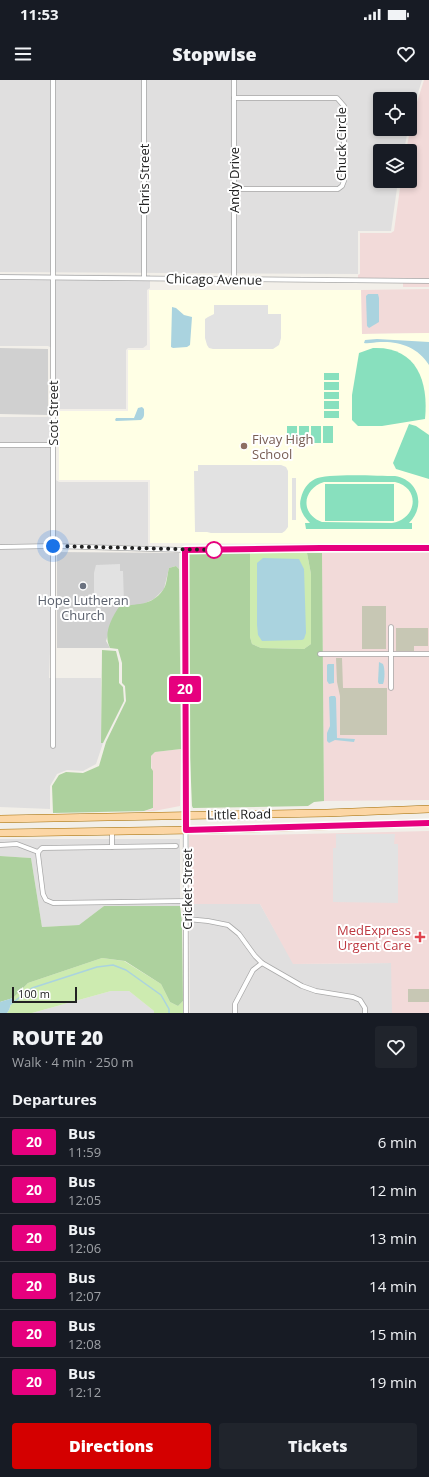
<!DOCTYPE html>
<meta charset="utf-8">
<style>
:root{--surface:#171b24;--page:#20242c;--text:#f1f3f6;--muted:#9ea1a6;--line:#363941;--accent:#d40000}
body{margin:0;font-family:"Open Sans",sans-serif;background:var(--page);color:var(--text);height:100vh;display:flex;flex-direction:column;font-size:15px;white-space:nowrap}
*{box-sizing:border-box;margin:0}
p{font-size:13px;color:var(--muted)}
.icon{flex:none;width:22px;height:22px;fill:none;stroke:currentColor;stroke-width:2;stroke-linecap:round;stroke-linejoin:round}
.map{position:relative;height:933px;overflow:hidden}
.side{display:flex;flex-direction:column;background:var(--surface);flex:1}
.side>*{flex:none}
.badge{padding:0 8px;border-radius:3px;font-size:14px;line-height:26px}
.tools{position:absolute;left:373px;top:12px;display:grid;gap:8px}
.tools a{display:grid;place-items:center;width:44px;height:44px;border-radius:4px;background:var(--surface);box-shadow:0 2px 6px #0003;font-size:20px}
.scale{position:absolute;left:12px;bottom:10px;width:65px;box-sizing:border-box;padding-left:4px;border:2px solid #222;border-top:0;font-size:11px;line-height:14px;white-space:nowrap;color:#222;-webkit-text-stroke:3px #fff;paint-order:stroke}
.you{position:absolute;width:20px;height:20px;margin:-10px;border:3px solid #fff;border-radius:50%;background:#1a73e8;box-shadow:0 0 0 6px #1a73e833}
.map>.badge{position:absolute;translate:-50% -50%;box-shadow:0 0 0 2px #fff}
h2{padding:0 12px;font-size:15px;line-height:36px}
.round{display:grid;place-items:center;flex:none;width:42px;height:42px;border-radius:4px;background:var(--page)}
.overview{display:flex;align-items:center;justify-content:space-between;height:68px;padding:0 12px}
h1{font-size:19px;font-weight:800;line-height:30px}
.action{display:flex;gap:8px;margin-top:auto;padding:8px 12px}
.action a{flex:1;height:46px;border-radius:4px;background:var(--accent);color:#fff;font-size:16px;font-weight:800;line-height:46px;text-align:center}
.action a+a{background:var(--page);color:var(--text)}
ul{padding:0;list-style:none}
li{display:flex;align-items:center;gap:12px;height:48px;padding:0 12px;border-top:1px solid var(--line)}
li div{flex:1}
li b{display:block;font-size:15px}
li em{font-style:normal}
li .badge{min-width:44px;font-weight:700;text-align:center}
.status{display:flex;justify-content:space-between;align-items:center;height:28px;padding:0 20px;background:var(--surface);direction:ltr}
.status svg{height:11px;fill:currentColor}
header{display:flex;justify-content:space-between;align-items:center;height:52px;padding:0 12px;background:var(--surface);font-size:18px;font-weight:800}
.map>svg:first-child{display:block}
.residential{fill:#e0dfdf}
.commercial{fill:#f2dad9}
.education{fill:#ffffe5}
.religious{fill:#d0d0d0}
.construction{fill:#c7c7b4}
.grass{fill:#cdebb0}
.forest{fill:#add19e}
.pitch{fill:#88e0be;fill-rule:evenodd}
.parking{fill:#e2e2e2}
.water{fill:#aad3df}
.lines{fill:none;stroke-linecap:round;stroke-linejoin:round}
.stream{stroke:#aad3df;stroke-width:1.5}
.minor-casing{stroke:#a9a9a9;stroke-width:5.5}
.primary-casing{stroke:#a06b00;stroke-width:8}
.minor{stroke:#fff;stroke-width:4}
.primary{stroke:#fcd6a4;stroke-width:7}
.line-casing{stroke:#fff;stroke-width:9}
.line{stroke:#e6007e;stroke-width:6}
.walk{stroke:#222;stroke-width:4;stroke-dasharray:0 7.2}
.education-dot{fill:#8d6e63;stroke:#fff;stroke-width:1.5}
.stop-dot{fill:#fff;stroke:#e6007e;stroke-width:2}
.worship-dot{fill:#6b7280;stroke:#fff;stroke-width:1.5}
.health-dot{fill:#e0444e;stroke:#fff;stroke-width:1.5}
.labels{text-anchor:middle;stroke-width:4;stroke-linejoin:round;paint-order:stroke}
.street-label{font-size:13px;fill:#222;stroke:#fff}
.education-label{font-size:13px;fill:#785e54;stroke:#fff;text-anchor:start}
.worship-label{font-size:13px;fill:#5b616d;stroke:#fff}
.health-label{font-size:13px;fill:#be3a42;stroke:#fff;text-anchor:end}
</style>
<div class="status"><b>11:53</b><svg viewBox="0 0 49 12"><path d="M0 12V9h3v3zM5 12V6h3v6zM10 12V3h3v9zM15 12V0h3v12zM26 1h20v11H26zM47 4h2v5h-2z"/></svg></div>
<header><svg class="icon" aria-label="menu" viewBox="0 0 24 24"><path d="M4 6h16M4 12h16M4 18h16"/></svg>Stopwise<svg class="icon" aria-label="heart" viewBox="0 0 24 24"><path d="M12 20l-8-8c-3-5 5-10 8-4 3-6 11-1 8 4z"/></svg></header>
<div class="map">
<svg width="429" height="933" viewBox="0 0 429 933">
<rect width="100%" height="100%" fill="#f2efe9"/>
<g class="residential">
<path d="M 0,0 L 422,0 L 410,39 L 410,19 L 380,19 L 380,49 L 408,49 L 404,71 L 380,71 L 380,101 L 398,101 L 391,151 L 358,151 L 358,194 L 0,192 Z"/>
<path d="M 0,194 L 150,195 L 150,208 L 147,210 L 147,265 L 143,268 L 128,268 L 126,270 L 126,329 L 59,329 L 56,331 L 56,400 L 59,402 L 148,402 L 148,463 L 149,466 L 54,464 L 49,598 L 101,598 L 101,662 L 103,663 L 96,684 L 83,691 L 67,690 L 57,694 L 50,706 L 50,729 L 0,727 L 0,337 L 47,337 L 50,335 L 50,327 L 52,327 L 52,268 L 48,266 L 0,266 Z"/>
<path d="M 0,759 L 180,759 L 180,826 L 104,826 L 79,845 L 42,847 L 31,778 L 0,776 Z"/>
<path d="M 189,824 L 260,824 L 294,884 L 392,883 L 392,933 L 190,933 Z"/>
<path d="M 111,911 L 129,911 L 154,931 L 154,933 L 32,933 Z"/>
</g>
<g class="commercial">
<path d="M 424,0 L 429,0 L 429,207 L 403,207 L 403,198 L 393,198 L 386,203 L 358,203 L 358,195 L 360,194 L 360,153 L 391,153 L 394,151 L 401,101 L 410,101 L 410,71 L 406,71 L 413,35 Z"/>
<path d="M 429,209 L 429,253 L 361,254 L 361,210 Z"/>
<path d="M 429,472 L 429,720 L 324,721 L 322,473 Z"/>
<path d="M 181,669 L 180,726 L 154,731 L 144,731 L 153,729 L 151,676 L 155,672 Z"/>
<path d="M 429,751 L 429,933 L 392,933 L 391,883 L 293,884 L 260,824 L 189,824 L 189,755 L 260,755 Z"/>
</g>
<path class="education" d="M 149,210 L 361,210 L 362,254 L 429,253 L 429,464 L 150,463 L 150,400 L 59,400 L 59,331 L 128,331 L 128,270 L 150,270 Z"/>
<g class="religious">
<path d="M 0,268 L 48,269 L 48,335 L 0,334 Z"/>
<path d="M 57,472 L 179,473 L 179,489 L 176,486 L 169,488 L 164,509 L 154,519 L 141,525 L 128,525 L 114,536 L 106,561 L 110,568 L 57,568 Z"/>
</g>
<g class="construction">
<rect x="362" y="526" width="24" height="43"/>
<path d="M 396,548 L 428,548 L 428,566 L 414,566 L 414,571 L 396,571 Z"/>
<path d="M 336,578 L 342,578 L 343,608 L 387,608 L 387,655 L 340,655 L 340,616 L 337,602 Z"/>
<rect x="408" y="909" width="21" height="13"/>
</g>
<g class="grass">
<path d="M 250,473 L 307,473 L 311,494 L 311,564 L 304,569 L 261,568 L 252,564 L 250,557 Z"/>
<path d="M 102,878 L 124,881 L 161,904 L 170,922 L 178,926 L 183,921 L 183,933 L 154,933 L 154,931 L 129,911 L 111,911 L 32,933 L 7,933 L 9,930 L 13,918 L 28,903 Z"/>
</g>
<g class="forest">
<path d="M 195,472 L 250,473 L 250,557 L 252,564 L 261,568 L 304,569 L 311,564 L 311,494 L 307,473 L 322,473 L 324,721 L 314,722 L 308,726 L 193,728 L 192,726 L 189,653 L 188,477 L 189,474 Z"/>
<path d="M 176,486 L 179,489 L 181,669 L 155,672 L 151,676 L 151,688 L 153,691 L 153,728 L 144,731 L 53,733 L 52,706 L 59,695 L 66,692 L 83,693 L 99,686 L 106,662 L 126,621 L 125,606 L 122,603 L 122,583 L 118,569 L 110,568 C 103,554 111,539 119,527 C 136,523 151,527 163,510 C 167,505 167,495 169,488 Z"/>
<path d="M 102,570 L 116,571 L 119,583 L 119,603 L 123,607 L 124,621 L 103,663 L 101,663 Z"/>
<path d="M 0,776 L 31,778 L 42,847 L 79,845 L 104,826 L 180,826 L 182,842 L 183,921 L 178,926 L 170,922 L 161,904 L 125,881 L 102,878 L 28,903 L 13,918 L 0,922 Z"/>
</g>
<g class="pitch">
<path d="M 373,268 C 415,266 429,299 425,339 L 382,346 L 358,346 L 352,340 L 352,315 L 359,273 Z"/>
<rect x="324" y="293" width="15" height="7"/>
<rect x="324" y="302" width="15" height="8"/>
<rect x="324" y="312" width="15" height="7"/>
<rect x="324" y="321" width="15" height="8"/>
<rect x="324" y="331" width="15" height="7"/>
<path d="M 409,344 L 416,346 L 429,355 L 429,399 L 396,389 L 393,383 Z"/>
<rect x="287" y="346" width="10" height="17"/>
<rect x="299" y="346" width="10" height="17"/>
<rect x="311" y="346" width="10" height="17"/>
<rect x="323" y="346" width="10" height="17"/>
<path d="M 395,396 C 419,400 426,426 409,443 L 412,443 L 412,449 L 306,449 L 305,443 L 310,443 C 303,436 298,428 301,418 C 303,410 307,403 315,399 C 326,393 379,396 395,396 ZM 324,402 L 395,402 C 421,408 417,439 392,443 L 322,442 C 300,434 302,409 324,402 Z"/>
<rect x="325" y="404" width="69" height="37"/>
</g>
<g class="parking">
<path d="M 214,225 L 268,225 L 268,234 L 281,234 L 281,258 L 279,265 L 273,269 L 213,269 L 209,268 L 207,265 L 205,258 L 205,239 L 208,237 L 214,234 Z"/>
<path d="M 198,385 L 281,385 L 286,387 L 288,391 L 288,447 L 285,451 L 282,453 L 211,453 L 207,452 L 195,452 L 194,391 L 198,391 Z"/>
<rect x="292" y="398" width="4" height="42"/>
<path d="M 120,484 L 120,491 L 123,491 L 124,524 L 94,524 L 94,493 L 96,485 Z"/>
<path d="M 336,754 L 395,754 L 394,764 L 398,764 L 398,823 L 333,822 L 333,768 L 336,768 Z"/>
</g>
<g class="water">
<path d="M 368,214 L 378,214 L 379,218 L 379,242 L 369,248 L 367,246 L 366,216 Z"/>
<path d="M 172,227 L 176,228 L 184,235 L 192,237 L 190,265 L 187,267 L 173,268 L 171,267 Z"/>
<path d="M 377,259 L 429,262 L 429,285 C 418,267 399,261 380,262 C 374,262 369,264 364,263 L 365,260 Z"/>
<path d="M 142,327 L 144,329 C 144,334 145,337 141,340 L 116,341 L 115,340 L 116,338 L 134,338 L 138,328 Z"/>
<path d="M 263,478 L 299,479 L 304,489 L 306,553 L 304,559 L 302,560 L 262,561 L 258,555 L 257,545 L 257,483 Z"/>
<path d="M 379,582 L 383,584 C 385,589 385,599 383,604 L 379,604 L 378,602 Z"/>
<path d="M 328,584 L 334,584 L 334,603 L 329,604 L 327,601 L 327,585 Z"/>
<path d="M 331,616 L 335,616 L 336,618 L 337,658 L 355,659 L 354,662 L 335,660 L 329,663 L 327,661 L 327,653 L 330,646 L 329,617 Z"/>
<path d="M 13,918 L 9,930 L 7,933 L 0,933 L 0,922 Z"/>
</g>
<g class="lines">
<path class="stream" d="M 11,924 L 32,908 L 97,887 L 113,885 L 126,890 L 161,915 L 169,929 L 169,933"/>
<defs>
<g id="minor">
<path d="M 234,109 L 338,109 L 342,106 L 344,101 L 344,26 L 337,18 L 234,18"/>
<path d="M 0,197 L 429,201"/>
<path d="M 144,198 L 144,0"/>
<path d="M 234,199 L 234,0"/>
<path d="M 0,365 L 53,365"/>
<path d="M 0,467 L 53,466 L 185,470 L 320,468 L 429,468"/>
<path d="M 185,470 L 186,933"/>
<path d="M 320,574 L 429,574"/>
<path d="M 391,608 L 391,547"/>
<path d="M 53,666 L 53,0"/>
<path d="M 112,751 L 112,767"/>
<path d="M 0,765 L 17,764 L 38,772"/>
<path d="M 176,766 L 42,768 L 39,771 L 38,774 L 43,814 L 46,820 L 53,823 L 187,821"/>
<path d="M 187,839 L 208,841 L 228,845 L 239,854 L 255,876 L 262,883 L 302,906 L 316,911 L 353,917 L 360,920 L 365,928 L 365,933"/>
<path d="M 235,933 L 235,924 L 253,890 L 262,883"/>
</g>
<g id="primary">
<path d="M 0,739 L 327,733 L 429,729"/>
<path d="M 0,753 L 194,750 L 429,743"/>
</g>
</defs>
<use href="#minor" class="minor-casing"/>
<use href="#primary" class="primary-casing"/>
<use href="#minor" class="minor"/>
<use href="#primary" class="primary"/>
</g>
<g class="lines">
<defs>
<path id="line" d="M 429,468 L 320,468 L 185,470 L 186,750 L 429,743"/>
</defs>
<use href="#line" class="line-casing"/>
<use href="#line" class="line"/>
<path class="walk" d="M 53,466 L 214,470"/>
</g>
<circle class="education-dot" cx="244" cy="366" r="4"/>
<circle class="stop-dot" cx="214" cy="470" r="8"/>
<circle class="worship-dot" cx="83" cy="506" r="4"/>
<path class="health-dot" d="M418 851h4v4h4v4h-4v4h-4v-4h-4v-4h4z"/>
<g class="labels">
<g class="street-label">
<text transform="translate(341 64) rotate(-90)" y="5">Chuck Circle</text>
<text transform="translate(144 99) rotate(-90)" y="5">Chris Street</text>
<text transform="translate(234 100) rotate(-90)" y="5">Andy Drive</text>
<text transform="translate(214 199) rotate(1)" y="5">Chicago Avenue</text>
<text transform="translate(53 333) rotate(-90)" y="5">Scot Street</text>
<text transform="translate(239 734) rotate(-1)" y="5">Little Road</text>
<text transform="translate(187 809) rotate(-90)" y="5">Cricket Street</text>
</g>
<g class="education-label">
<text x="252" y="364">Fivay High<tspan x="252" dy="15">School</tspan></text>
</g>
<g class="worship-label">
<text x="83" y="525">Hope Lutheran<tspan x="83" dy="15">Church</tspan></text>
</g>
<g class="health-label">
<text x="411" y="855">MedExpress<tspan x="411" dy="15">Urgent Care</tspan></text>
</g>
</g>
</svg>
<div class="tools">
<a><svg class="icon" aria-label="locate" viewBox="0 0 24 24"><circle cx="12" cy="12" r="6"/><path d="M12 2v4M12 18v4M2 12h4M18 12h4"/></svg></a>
<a><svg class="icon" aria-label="layers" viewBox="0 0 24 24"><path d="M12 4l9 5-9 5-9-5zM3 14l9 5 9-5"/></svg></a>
</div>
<div class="scale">100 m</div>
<div class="you" style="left:53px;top:466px"></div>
<b class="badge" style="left:185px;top:609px;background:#e6007e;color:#fff">20</b>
</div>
<section class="side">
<div class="overview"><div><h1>ROUTE 20</h1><p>Walk · 4 min · 250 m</p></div><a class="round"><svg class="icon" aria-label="heart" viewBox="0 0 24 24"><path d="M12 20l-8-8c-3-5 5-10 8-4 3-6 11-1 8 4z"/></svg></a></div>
<h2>Departures</h2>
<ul>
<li><span class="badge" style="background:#e6007e;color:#fff">20</span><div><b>Bus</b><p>11:59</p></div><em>6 min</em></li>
<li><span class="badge" style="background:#e6007e;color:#fff">20</span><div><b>Bus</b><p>12:05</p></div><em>12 min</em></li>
<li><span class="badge" style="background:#e6007e;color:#fff">20</span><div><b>Bus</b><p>12:06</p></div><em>13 min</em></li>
<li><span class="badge" style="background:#e6007e;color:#fff">20</span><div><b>Bus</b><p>12:07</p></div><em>14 min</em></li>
<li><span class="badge" style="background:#e6007e;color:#fff">20</span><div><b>Bus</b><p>12:08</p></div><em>15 min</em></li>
<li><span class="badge" style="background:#e6007e;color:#fff">20</span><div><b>Bus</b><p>12:12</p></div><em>19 min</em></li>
</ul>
<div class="action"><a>Directions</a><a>Tickets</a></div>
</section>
